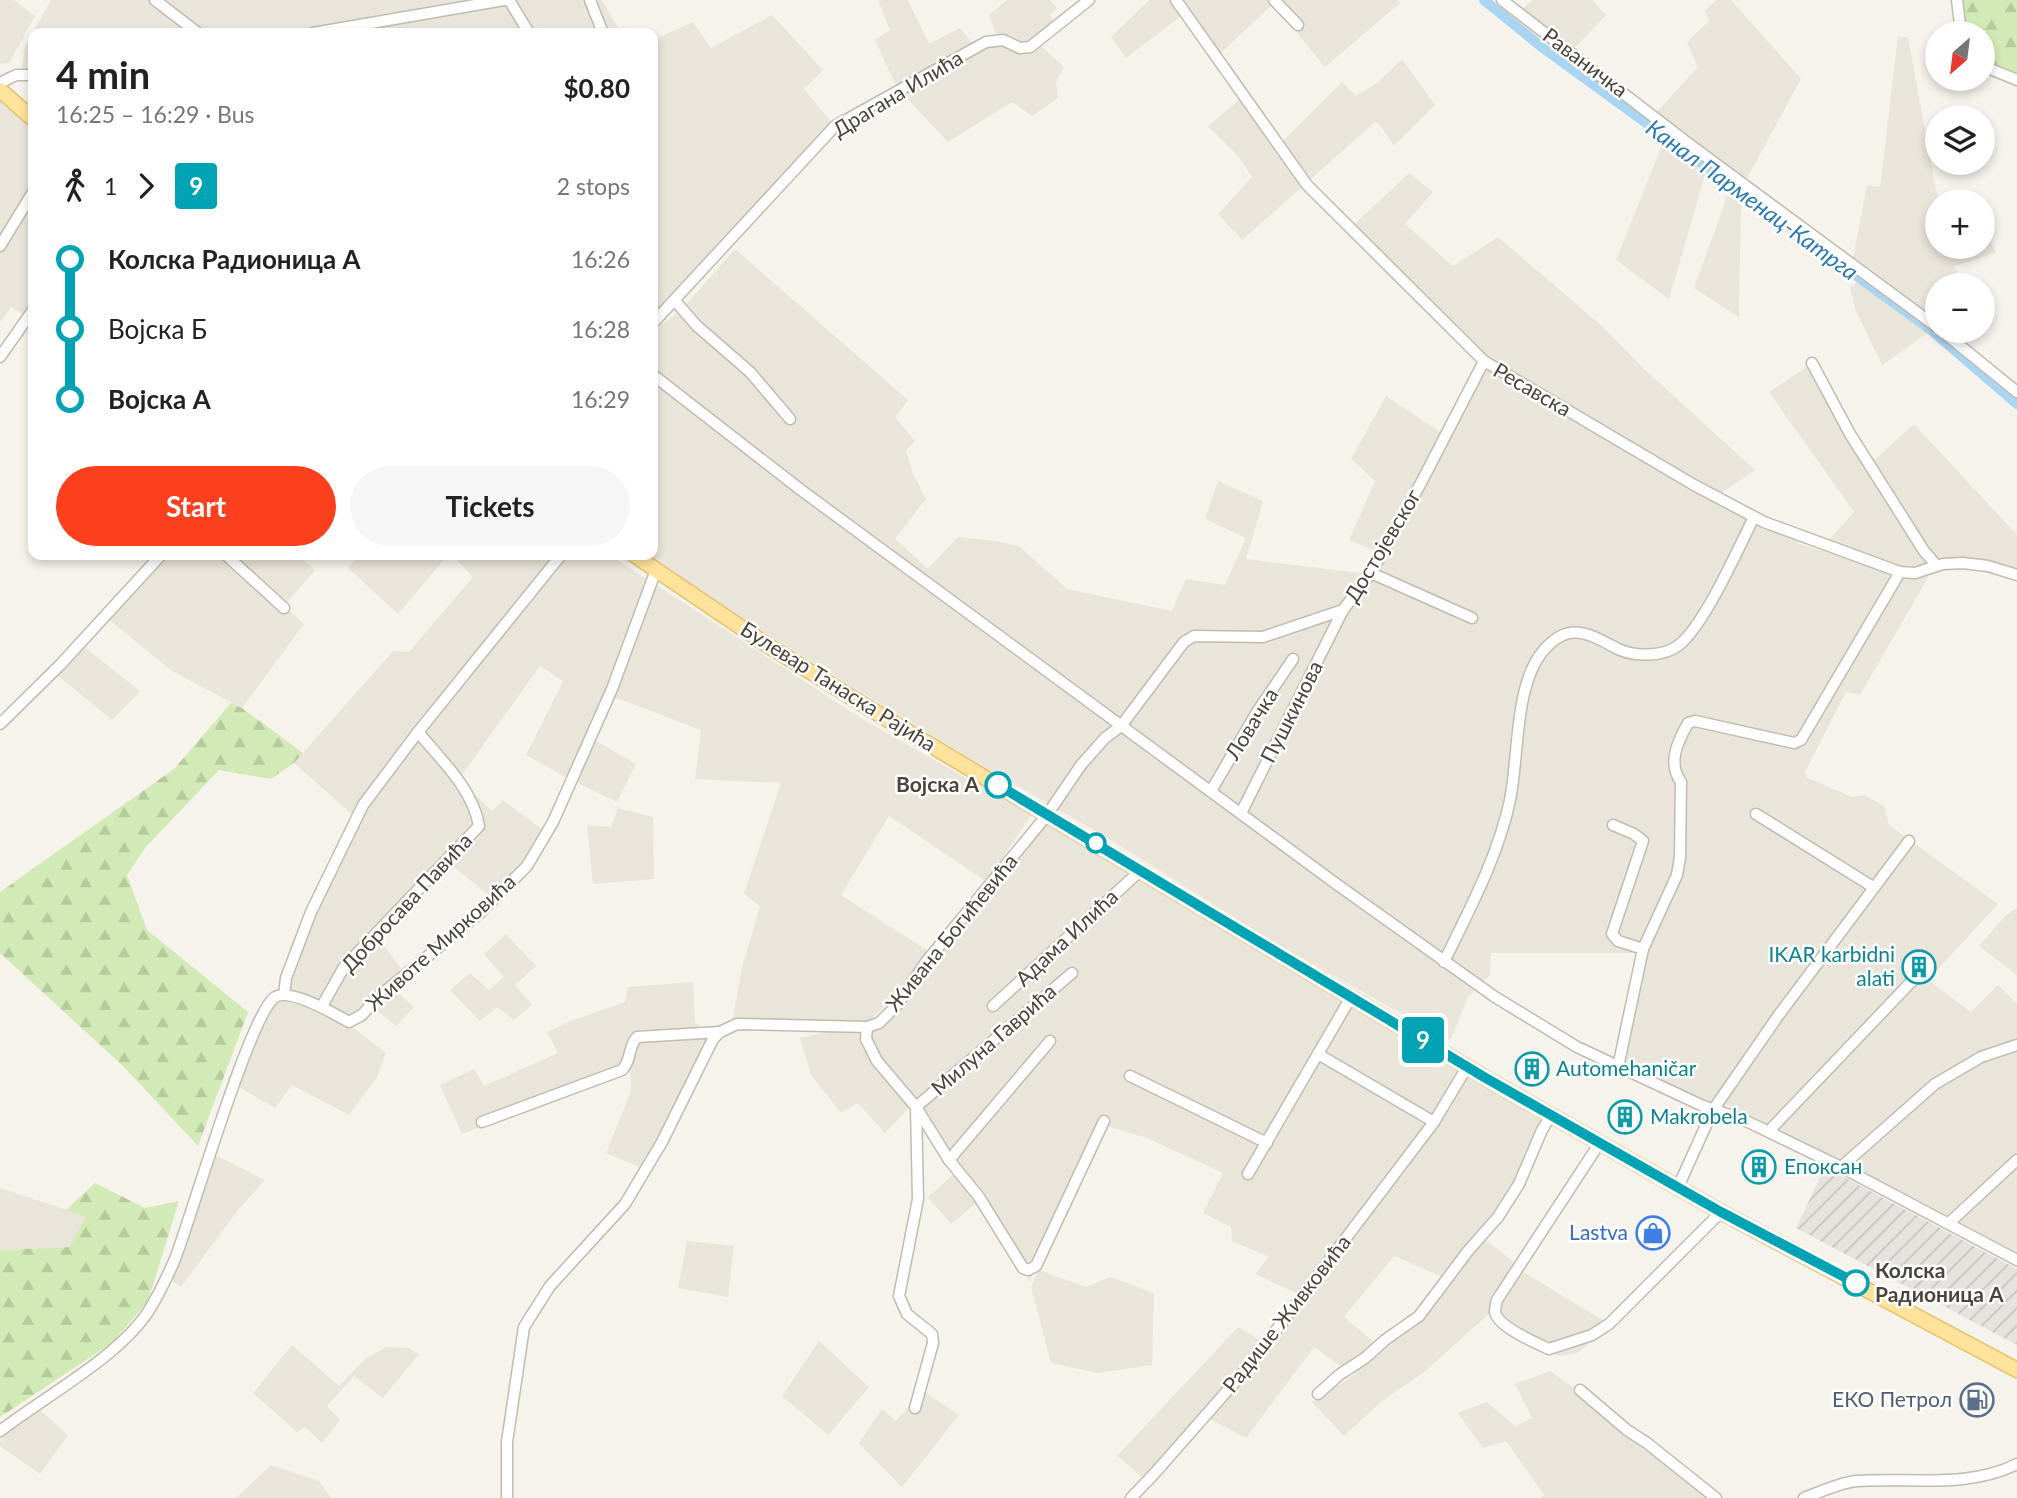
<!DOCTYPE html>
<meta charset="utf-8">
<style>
:root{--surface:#fff;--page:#f6f6f6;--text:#222;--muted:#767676;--accent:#fc3f1d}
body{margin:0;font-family:Lato,sans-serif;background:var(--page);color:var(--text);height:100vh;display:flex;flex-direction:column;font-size:26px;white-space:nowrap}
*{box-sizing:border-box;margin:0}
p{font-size:23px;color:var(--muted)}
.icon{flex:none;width:38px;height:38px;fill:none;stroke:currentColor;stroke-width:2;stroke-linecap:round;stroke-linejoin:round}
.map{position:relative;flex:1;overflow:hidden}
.details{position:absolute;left:28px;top:28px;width:630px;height:532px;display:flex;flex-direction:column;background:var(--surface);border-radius:14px;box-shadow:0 4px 10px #0003}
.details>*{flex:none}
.badge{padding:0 14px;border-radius:5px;font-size:24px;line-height:46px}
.needle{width:46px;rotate:208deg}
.fabs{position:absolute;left:1925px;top:21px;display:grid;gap:14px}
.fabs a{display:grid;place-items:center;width:70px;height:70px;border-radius:50%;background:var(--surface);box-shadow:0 4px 10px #0003;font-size:35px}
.map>.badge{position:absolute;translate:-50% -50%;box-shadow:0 0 0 4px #fff}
.legs{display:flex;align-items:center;gap:10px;height:77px;padding:0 28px;font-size:23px}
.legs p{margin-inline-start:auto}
.summary{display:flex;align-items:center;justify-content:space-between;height:119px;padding:0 28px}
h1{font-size:38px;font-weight:700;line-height:52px}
.button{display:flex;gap:14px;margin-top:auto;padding:14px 28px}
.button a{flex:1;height:80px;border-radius:42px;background:var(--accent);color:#fff;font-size:28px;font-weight:700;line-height:80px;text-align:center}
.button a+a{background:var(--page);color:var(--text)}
ul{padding:0 28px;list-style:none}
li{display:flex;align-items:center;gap:24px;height:70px;font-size:26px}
li i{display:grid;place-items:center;width:10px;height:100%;margin:0 9px;background:currentColor}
li i::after{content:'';width:18px;height:18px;margin:-9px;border:5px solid;border-radius:50%;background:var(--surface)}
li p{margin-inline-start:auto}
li:first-child i{background:linear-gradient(#0000 50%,currentColor 0)}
li:last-child i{background:linear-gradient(currentColor 50%,#0000 0)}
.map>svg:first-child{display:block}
.residential{fill:#eae5da}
.industrial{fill:url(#industrial-furrows)}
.forest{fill:url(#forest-firs)}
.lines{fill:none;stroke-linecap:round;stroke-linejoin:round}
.canal{stroke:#a9d4f2;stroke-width:10}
.minor-casing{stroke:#c2bbae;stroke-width:13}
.major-casing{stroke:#e6c16a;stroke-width:17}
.minor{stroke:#fff;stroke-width:10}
.major{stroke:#ffe39c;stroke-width:14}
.line-1-casing{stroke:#fff;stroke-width:16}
.line-1{stroke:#00a3b4;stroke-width:10}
.stop-1-dot{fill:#fff;stroke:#00a3b4;stroke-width:3.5}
.labels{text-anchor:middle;stroke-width:5;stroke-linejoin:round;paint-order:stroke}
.street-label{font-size:21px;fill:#4b4439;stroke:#fff}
.stop-label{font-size:21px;font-weight:bold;fill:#4b4439;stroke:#fff;text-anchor:end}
.culture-label{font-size:21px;fill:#0d838f;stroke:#fff;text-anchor:start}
.shop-label{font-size:21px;fill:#366cbe;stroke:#fff;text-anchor:end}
.service-label{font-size:21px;fill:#4e5e75;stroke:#fff;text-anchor:end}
.water-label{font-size:23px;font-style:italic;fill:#2e7ab2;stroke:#fff}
</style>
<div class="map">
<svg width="2017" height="1498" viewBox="0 0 2017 1498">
<defs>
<pattern id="industrial-furrows" width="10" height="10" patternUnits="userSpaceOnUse" patternTransform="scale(1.75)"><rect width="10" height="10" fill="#e6e2dd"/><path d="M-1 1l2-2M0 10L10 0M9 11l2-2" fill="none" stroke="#c7c3be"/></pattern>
<pattern id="forest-firs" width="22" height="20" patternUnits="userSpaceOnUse" patternTransform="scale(1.75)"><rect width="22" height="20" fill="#d2eab5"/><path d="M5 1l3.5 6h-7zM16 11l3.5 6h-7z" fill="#b6ca9c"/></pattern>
</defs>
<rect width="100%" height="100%" fill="#f6f3ec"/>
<g class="residential">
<path d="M 0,0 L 14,0 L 35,16 L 9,63 L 0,64 Z"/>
<path d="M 51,0 L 602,0 L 621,33 L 33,33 L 33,90 L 22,68 L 25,47 Z"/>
<path d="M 878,0 L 908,0 L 929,44 L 960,28 L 976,47 L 998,40 L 989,15 L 1007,0 L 1050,0 L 1057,8 L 1050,15 L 1059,29 L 1041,46 L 1064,67 L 1056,82 L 1058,98 L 1032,116 L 1012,102 L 948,142 L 897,88 L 875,40 L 890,30 Z"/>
<path d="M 1149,0 L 1397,0 L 1400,3 L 1325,67 L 1273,4 L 1220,54 L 1184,14 L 1126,58 L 1111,37 Z"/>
<path d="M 1532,0 L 1592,0 L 1606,15 L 1569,54 L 1515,17 Z"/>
<path d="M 1717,0 L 1731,0 L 1801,79 L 1746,180 L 1654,115 L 1698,67 L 1687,42 L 1709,21 L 1705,10 Z"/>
<path d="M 772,15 L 823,70 L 804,89 L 831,122 L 786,181 L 653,319 L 653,40 L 693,22 L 711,48 Z"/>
<path d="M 1898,37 L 1908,37 L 1938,201 L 1937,247 L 1983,247 L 1983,223 L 1996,253 L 1954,266 L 1964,285 L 1937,285 L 1937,319 L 1852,264 L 1867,185 L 1880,187 Z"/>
<path d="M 1402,59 L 1435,105 L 1394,146 L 1380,125 L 1375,122 L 1242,240 L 1218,214 L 1252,177 L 1238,156 L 1208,126 L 1240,99 L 1278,146 L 1342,82 L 1356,96 L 1377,83 Z"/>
<path d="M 0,101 L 33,128 L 33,313 L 30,318 L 11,307 L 0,322 Z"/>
<path d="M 1666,135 L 1709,161 L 1669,299 L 1616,260 Z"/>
<path d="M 1409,173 L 1433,192 L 1405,224 L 1453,266 L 1498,237 L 1603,327 L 1644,369 L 1755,470 L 1717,496 L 1803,531 L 1797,543 L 1891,573 L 1919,577 L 1929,576 L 1860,695 L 1846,692 L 1805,772 L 1806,777 L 1852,797 L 1865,795 L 1884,806 L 1889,825 L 1998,904 L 1928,980 L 1971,1012 L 1998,985 L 2017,1004 L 2017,1253 L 1918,1200 L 1728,1105 L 1710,1103 L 1625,1064 L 1646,950 L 1683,846 L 1638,953 L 1491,953 L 1490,975 L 1468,997 L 1451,1039 L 1442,1040 L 1398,1012 L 1273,941 L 1109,839 L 964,755 L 701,594 L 648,555 L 653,555 L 653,332 L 683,308 L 735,249 L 908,400 L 895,417 L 915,441 L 906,451 L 913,473 L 926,499 L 895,539 L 928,569 L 958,537 L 995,541 L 1019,546 L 1067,589 L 1172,611 L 1186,579 L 1225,585 L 1246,538 L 1205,519 L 1218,481 L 1263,501 L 1246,559 L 1367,574 L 1379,553 L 1349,540 L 1375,481 L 1351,459 L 1386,396 L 1446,436 L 1481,364 L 1447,325 L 1390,277 L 1347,231 Z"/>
<path d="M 1731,186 L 1741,196 L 1739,317 L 1694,288 Z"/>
<path d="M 1861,278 L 1930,331 L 1882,365 L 1856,311 L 1850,288 Z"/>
<path d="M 1811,364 L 1871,463 L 1914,424 L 2017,535 L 2017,571 L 1924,570 L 1882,565 L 1828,541 L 1854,512 L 1769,392 Z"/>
<path d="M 167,555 L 298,555 L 315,570 L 284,606 L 304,624 L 242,708 L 172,671 L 107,618 Z"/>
<path d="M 360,555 L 448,555 L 398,614 L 348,568 Z"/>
<path d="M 452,555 L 610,555 L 864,720 L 1031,815 L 987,882 L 889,816 L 841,895 L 928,951 L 906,986 L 868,1022 L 797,1022 L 733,1018 L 742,967 L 760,907 L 744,893 L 781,783 L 695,779 L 701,730 L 614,697 L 596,741 L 636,764 L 617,802 L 573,781 L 526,755 L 563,681 L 540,666 L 459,779 L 492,811 L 503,800 L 547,833 L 526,875 L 496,901 L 449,863 L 381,941 L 404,973 L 392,987 L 414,1007 L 396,1026 L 372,1006 L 351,1026 L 386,1053 L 377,1077 L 349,1115 L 292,1085 L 275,1108 L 227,1080 L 240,1056 L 253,1017 L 283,982 L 356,818 L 294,763 L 393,651 L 409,652 L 473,577 Z"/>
<path d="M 83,646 L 140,691 L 112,720 L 57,675 Z"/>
<path d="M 618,808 L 653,817 L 654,879 L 593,884 L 587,825 L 611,827 Z"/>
<path d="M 1047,821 L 1466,1077 L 1546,1118 L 1509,1195 L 1483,1239 L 1503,1253 L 1522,1271 L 1604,1321 L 1598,1337 L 1577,1353 L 1558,1356 L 1518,1334 L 1490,1313 L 1423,1373 L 1382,1401 L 1344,1436 L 1312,1402 L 1351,1377 L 1375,1350 L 1419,1320 L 1452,1281 L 1394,1256 L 1344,1317 L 1376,1344 L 1349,1372 L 1314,1347 L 1246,1438 L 1208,1418 L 1149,1483 L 1117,1456 L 1238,1327 L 1265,1343 L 1303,1296 L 1255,1274 L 1269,1257 L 1232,1241 L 1231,1227 L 1203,1213 L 1223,1173 L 1147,1138 L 1104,1125 L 1030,1281 L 978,1202 L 951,1224 L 928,1197 L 956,1172 L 913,1104 L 885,1133 L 858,1103 L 841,1113 L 811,1075 L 800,1038 L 836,1030 L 868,1035 L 909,991 Z"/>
<path d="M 2017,908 L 2017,975 L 1979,946 L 2006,915 Z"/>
<path d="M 506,934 L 536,966 L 515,985 L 532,1005 L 514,1020 L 497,1007 L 480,1021 L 450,990 L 470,973 L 489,990 L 504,977 L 484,954 Z"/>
<path d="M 693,982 L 695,1022 L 711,1036 L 651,1172 L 606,1153 L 631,1091 L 630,1067 L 462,1134 L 440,1085 L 474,1069 L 484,1086 L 558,1053 L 547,1032 L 571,1021 L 625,1002 L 628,987 Z"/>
<path d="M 213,1154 L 265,1180 L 238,1210 L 181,1287 L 172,1281 Z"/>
<path d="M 0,1188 L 85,1216 L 71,1247 L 0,1250 Z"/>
<path d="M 687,1241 L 734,1246 L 728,1297 L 678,1288 Z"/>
<path d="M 1039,1270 L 1086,1287 L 1110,1277 L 1154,1293 L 1152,1365 L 1098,1373 L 1051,1363 L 1031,1287 Z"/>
<path d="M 819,1341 L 869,1387 L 828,1435 L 782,1396 Z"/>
<path d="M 292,1345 L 339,1386 L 365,1359 L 386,1347 L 409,1348 L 419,1354 L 383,1398 L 354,1376 L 327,1406 L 340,1420 L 322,1443 L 305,1427 L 297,1432 L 253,1393 Z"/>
<path d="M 1550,1371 L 1595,1403 L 1716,1498 L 1541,1498 L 1544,1495 L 1506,1441 L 1483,1448 L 1458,1413 L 1487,1402 L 1515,1426 L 1532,1418 L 1515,1384 Z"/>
<path d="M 923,1391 L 959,1415 L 902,1487 L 859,1443 L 882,1409 L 896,1421 Z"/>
<path d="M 34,1405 L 68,1435 L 40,1474 L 0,1446 L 0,1436 Z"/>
<path d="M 271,1465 L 319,1481 L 331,1498 L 236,1498 Z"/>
</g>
<path class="industrial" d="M 1825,1167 L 2017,1269 L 2017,1345 L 1796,1228 Z"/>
<g class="forest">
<path d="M 1957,0 L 2017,0 L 2017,80 L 1983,66 L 1983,33 L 1961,33 Z"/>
<path d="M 231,703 L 242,708 L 303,753 L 294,763 L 271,779 L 219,770 L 145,848 L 127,875 L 147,930 L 248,1012 L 198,1146 L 124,1067 L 0,953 L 0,892 L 174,769 Z"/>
<path d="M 95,1183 L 145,1208 L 179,1201 L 148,1301 L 112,1343 L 0,1417 L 0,1250 L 70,1247 L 85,1217 L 66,1210 Z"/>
</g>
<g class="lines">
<path class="canal" d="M 1484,0 L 1543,48 L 1931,330 L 2017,404"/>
<defs>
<g id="minor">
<path d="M 155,0 L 198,33"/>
<path d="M 509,0 L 529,33"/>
<path d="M 590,0 L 603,33"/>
<path d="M 1176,0 L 1307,185 L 1484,361 L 1694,485 L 1764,522 L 1900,572 L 1915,573 L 1943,564 L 1963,563 L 1988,566 L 2017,575"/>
<path d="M 1274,0 L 1298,25"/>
<path d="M 1502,0 L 1689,144 L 1937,327"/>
<path d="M 1957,0 L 1961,33"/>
<path d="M 313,33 L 504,0"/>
<path d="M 1983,66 L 2017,80"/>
<path d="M 0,83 L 16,75 L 33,75"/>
<path d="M 0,246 L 33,192"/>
<path d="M 675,301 L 697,326 L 750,372 L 790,419"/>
<path d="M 653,323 L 835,126 L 986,42 L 1003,40 L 1020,48 L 1030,47 L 1089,0"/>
<path d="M 1942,331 L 2017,392"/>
<path d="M 0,357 L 33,310"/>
<path d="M 1812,363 L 1850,434 L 1924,551 L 1937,566"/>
<path d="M 653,375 L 801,490 L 1335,883 L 1495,997 L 1577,1047 L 1703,1106 L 1742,1119 L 1841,1167 L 2017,1260"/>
<path d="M 226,555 L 284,608"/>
<path d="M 1371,573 L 1472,618"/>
<path d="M 0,724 L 60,665 L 161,555"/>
<path d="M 1211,791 L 1257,712 L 1293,659"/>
<path d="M 1241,813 L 1343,610"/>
<path d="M 1756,814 L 1873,887"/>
<path d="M 1613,825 L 1634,834 L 1643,841 L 1612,934 L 1618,941 L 1643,949"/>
<path d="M 1444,962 C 1469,910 1498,857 1510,800 C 1519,757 1514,686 1543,651 C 1569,620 1589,634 1618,649 C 1635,657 1664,657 1679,645 C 1705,624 1738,549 1754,517"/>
<path d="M 284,995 L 286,978 L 311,912 L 363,805 L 418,732 L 561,555"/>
<path d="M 322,1006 L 344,967 L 479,826 C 473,789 441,760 418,732"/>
<path d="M 993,1006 L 1141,870"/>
<path d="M 867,1027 L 866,1039 L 877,1061 L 916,1107 L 949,1160 L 979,1197 L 1023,1268 L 1028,1270 L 1036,1266 L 1104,1121"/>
<path d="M 1318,1054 L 1434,1122"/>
<path d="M 1618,1067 L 1643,949 L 1677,875 L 1680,857 L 1681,782 C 1667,763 1678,741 1688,723 L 1695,721 L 1794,743 L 1801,740 L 1900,572"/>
<path d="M 1130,1076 L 1267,1143"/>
<path d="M 482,1122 L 622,1070 C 632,1060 628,1046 637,1037 L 720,1032"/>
<path d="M 1769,1131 L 1912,981"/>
<path d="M 1599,1144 L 1497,1300 C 1496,1304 1495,1308 1495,1312 C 1498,1327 1536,1343 1549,1349 L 1592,1335 L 1609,1324 L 1721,1212"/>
<path d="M 949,1160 L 1050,1041"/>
<path d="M 1841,1167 L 1935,1084 L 1981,1057 L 2017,1045"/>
<path d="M 1248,1174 L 1351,997"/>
<path d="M 1678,1187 L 1713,1110 L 1778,1016 L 1909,841"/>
<path d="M 1949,1223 L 2017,1160"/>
<path d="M 1580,1390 L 1627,1430 L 1647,1443 L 1716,1498"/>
<path d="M 1318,1394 L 1339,1375 L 1365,1358 L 1385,1340 L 1419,1316 L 1468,1251 L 1498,1217 L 1519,1184 L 1542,1130 L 1551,1115"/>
<path d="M 915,1408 L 933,1343 L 932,1334 L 907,1314 L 899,1296 L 918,1199 L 916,1107 L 1072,973"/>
<path d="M 0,1431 C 45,1396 123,1355 151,1307 C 160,1292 168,1275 175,1259 C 191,1218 250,1014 275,997 C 290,988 335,1014 349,1022 L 362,1015 L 376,999 L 481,912 L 527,866 L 553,822 L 612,689 L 656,570"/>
<path d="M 507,1498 L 507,1442 L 524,1327 L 550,1286 L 625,1204 L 662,1142 L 713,1039 L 720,1032 L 737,1024 L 867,1027 L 879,1023 L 897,1005 L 926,962 L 1047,815 L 1081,765 L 1105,738 L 1121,726 L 1184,642 L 1194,636 L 1263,637 L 1343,610 L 1371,573 L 1422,481 L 1484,361"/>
<path d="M 1131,1498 L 1154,1474 L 1249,1366 L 1434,1122 L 1467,1067"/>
<path d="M 1804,1498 C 1820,1492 1839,1483 1856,1481 C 1909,1477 1968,1489 2017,1464"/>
</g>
<g id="major">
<path d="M 0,90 L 33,119"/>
<path d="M 634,555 L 767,645 L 882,716 L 1484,1077 L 1721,1212 L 2017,1370"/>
</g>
</defs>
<use href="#minor" class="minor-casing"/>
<use href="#major" class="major-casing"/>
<use href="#minor" class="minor"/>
<use href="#major" class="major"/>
</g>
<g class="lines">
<defs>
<path id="line-1" d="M 998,785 L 1484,1077 L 1721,1212 L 1856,1283"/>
</defs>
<use href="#line-1" class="line-1-casing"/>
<use href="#line-1" class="line-1"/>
</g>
<defs>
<symbol id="building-ring" viewBox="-11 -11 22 22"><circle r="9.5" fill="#fff" stroke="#0f9aa8" stroke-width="1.5"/><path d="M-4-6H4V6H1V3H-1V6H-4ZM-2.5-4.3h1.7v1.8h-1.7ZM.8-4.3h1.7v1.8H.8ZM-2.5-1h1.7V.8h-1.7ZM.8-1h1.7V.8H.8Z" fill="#0f9aa8"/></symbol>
<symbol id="shop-ring" viewBox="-11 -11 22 22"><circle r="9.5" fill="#fff" stroke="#3f7fe0" stroke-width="1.5"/><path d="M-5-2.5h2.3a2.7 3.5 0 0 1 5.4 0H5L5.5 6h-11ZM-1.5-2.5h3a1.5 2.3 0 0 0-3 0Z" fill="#3f7fe0"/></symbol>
<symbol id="fuel-ring" viewBox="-11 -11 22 22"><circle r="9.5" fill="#fff" stroke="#5c6f8a" stroke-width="1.5"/><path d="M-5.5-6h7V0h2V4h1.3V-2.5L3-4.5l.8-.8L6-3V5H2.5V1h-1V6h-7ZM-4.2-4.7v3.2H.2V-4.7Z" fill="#5c6f8a"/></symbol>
</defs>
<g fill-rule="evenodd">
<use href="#building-ring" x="1900" y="948" width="38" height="38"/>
<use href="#building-ring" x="1513" y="1050" width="38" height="38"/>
<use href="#building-ring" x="1606" y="1098" width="38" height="38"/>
<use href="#building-ring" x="1740" y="1148" width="38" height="38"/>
<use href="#shop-ring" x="1634" y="1214" width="38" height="38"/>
<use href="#fuel-ring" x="1958" y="1381" width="38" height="38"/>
</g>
<g class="stop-1-dot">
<circle cx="998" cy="785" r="12"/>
<circle cx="1096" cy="843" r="9"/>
<circle cx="1856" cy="1283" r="12"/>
</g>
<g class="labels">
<g class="street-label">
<text transform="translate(1585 63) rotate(37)" y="7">Раваничка</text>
<text transform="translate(898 94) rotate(-31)" y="7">Драгана Илића</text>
<text transform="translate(1532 390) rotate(30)" y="7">Ресавска</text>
<text transform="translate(1383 546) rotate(-59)" y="7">Достојевског</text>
<text transform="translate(838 687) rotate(32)" y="7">Булевар Танаска Рајића</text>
<text transform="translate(1292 712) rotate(-63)" y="7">Пушкинова</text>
<text transform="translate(1252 724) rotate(-58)" y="7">Ловачка</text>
<text transform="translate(407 903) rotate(-47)" y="7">Добросава Павића</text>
<text transform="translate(952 933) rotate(-51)" y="7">Живана Богићевића</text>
<text transform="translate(1067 938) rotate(-43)" y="7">Адама Илића</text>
<text transform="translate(441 943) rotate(-42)" y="7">Животе Мирковића</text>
<text transform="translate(994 1040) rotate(-41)" y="7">Милуна Гаврића</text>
<text transform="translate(1287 1314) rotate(-52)" y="7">Радише Живковића</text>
</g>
<g class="stop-label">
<text x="979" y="792">Војска А</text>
<text x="1875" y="1278" text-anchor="start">Колска<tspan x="1875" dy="24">Радионица А</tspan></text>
</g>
<g class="culture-label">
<text x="1895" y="962" text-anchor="end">IKAR karbidni<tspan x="1895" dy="24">alati</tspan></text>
<text x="1556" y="1076">Automehaničar</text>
<text x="1650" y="1124">Makrobela</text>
<text x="1784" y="1174">Епоксан</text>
</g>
<g class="shop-label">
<text x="1628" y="1240">Lastva</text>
</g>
<g class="service-label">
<text x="1952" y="1407">ЕКО Петрол</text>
</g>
<g class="water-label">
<text transform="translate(1752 200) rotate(36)" y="8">Канал Парменац-Катрга</text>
</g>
</g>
</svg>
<div class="fabs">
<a><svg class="needle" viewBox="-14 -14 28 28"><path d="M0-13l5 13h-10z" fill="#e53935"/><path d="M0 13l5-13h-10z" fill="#767676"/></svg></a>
<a><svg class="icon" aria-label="layers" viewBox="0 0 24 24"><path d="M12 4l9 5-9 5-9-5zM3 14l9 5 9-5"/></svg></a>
<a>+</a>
<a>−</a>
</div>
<b class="badge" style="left:1423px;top:1040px;background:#00a3b4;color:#fff">9</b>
<section class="details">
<div class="summary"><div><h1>4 min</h1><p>16:25 – 16:29 · Bus</p></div><b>$0.80</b></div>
<div class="legs"><svg class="icon" aria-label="walk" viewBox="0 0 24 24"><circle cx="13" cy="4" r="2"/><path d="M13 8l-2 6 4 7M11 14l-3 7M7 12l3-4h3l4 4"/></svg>1<svg class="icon" aria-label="forward" viewBox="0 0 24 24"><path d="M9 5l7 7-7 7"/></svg><b class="badge" style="background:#00a3b4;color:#fff">9</b><p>2 stops</p></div>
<ul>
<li><i style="color:#00a3b4"></i><b>Колска Радионица А</b><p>16:26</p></li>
<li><i style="color:#00a3b4"></i><span>Војска Б</span><p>16:28</p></li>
<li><i style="color:#00a3b4"></i><b>Војска А</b><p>16:29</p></li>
</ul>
<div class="button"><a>Start</a><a>Tickets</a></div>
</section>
</div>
